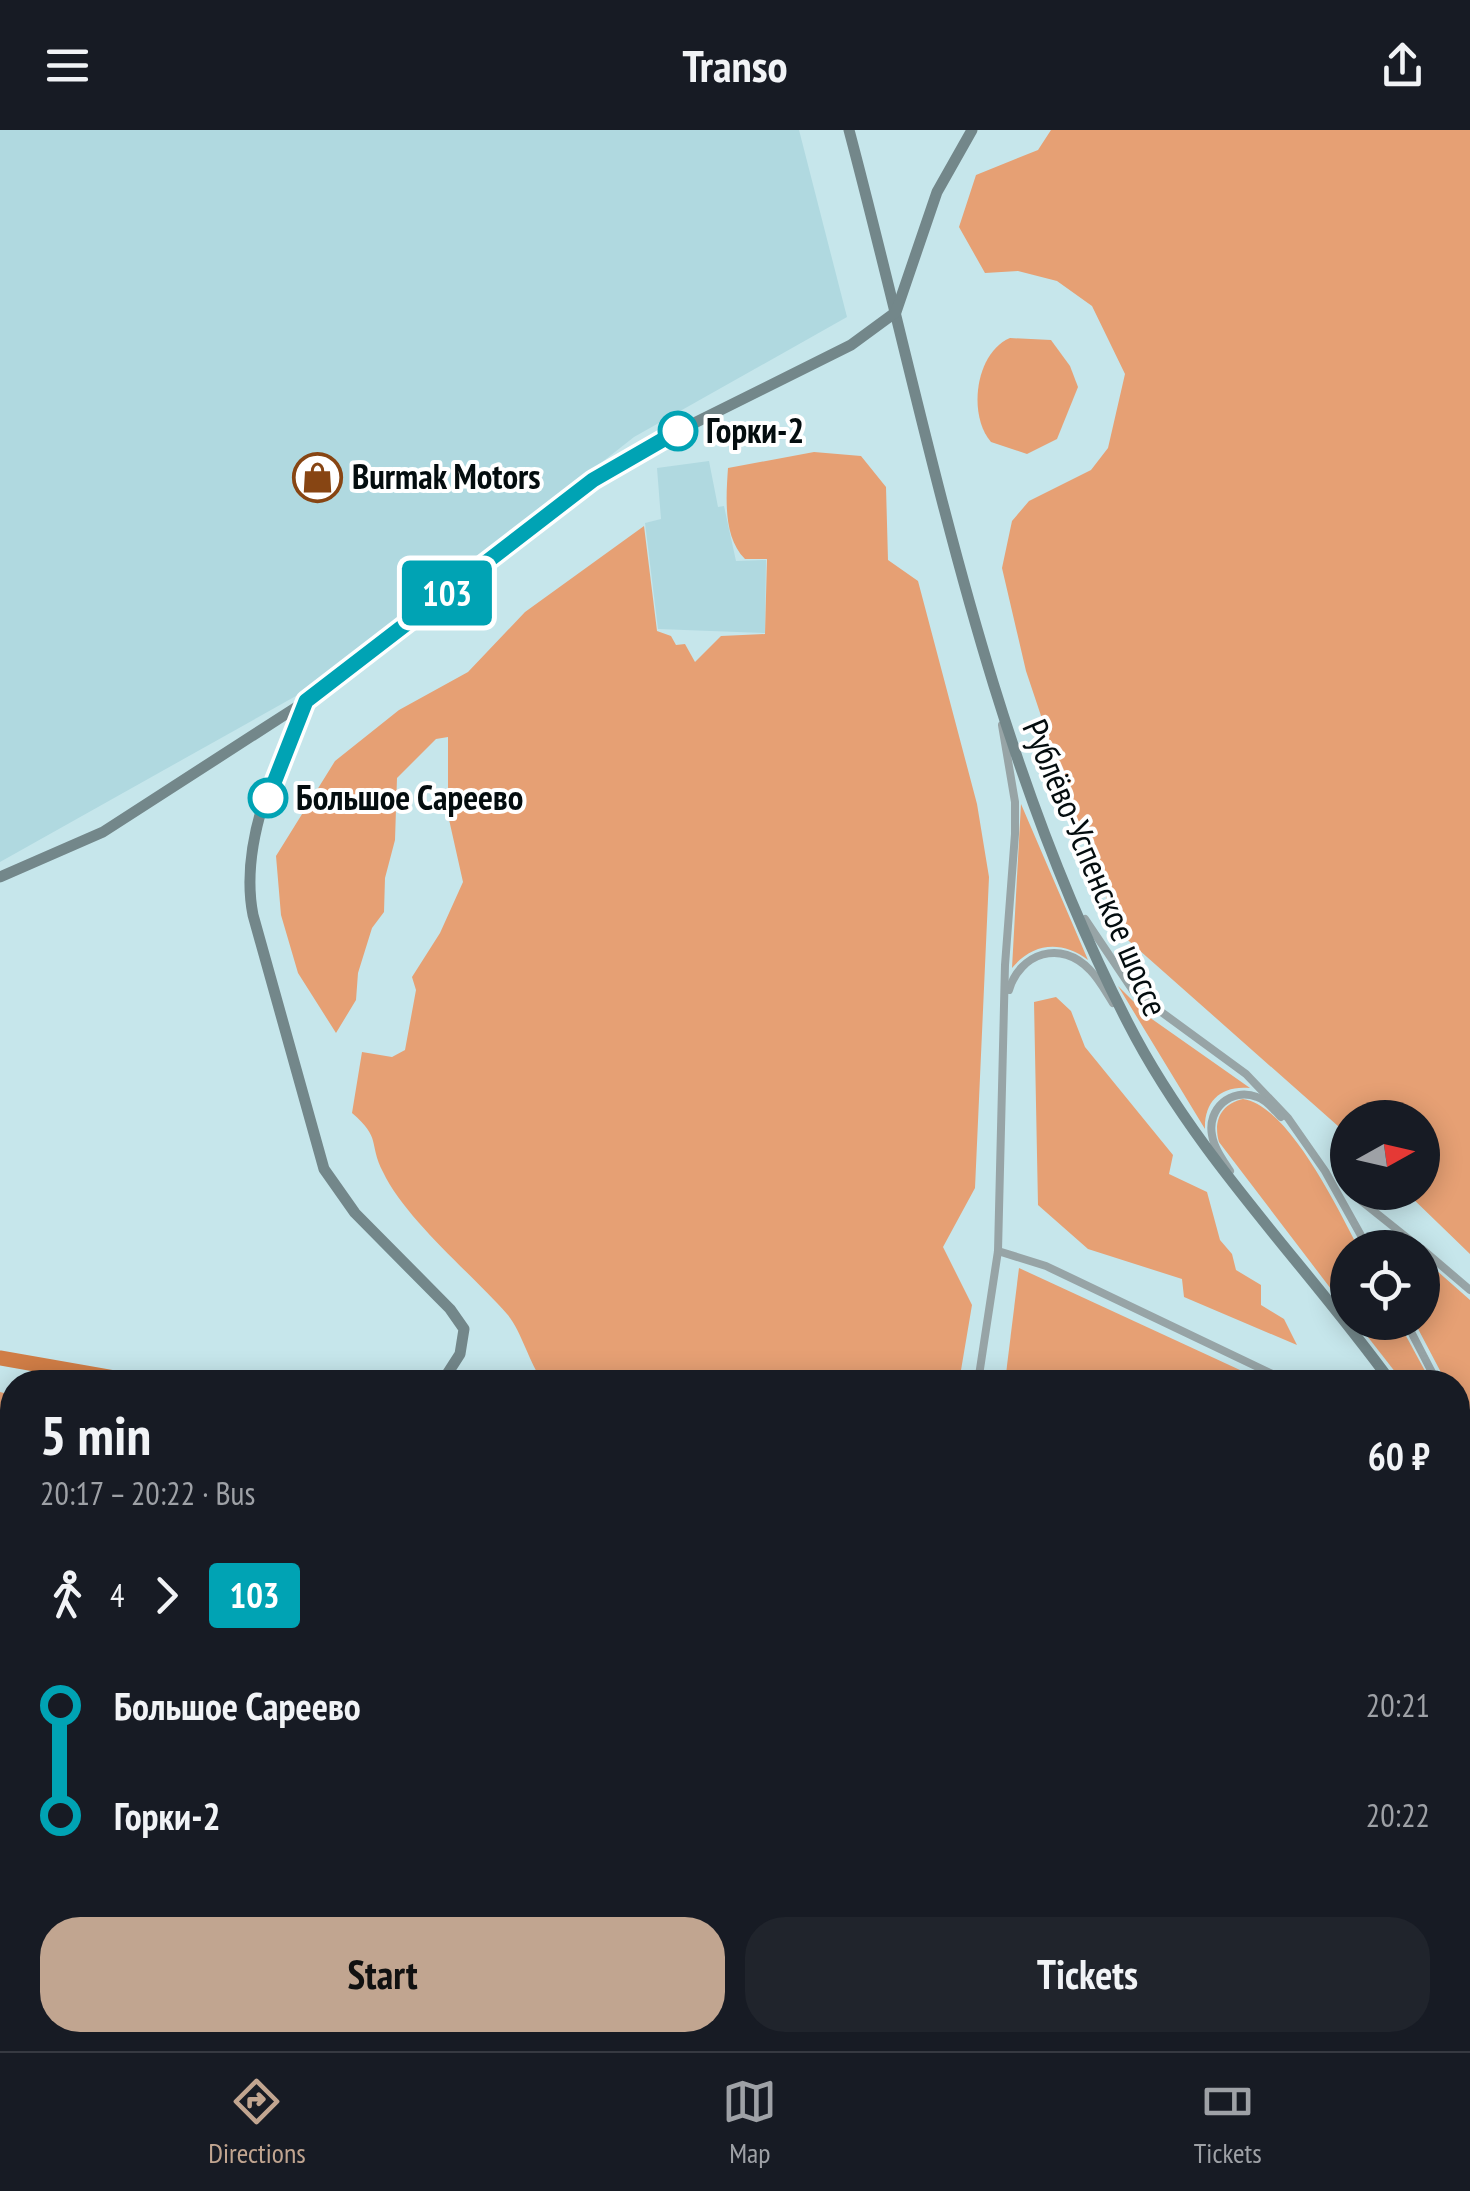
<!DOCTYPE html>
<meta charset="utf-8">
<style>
:root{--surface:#171b24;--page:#20242c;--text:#f1f3f6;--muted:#9ea1a6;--line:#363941;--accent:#c1a590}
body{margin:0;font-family:"PT Sans Narrow",sans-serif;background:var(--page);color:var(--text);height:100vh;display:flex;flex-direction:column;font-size:38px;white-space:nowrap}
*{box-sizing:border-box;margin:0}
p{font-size:32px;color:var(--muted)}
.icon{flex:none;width:55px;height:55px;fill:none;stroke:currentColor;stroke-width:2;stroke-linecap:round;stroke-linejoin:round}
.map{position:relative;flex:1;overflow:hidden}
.panel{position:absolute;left:0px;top:1240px;width:1470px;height:682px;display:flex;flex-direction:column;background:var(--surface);border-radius:40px 40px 0 0;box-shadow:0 5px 25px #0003}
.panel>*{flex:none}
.badge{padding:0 20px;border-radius:8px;font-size:35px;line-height:65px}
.needle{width:65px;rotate:82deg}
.tools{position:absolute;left:1330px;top:970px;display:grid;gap:20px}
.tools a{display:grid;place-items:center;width:110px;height:110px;border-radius:50%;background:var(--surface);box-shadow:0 5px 25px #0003;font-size:50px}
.map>.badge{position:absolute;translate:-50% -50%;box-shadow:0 0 0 5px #fff}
.legs{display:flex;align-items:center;gap:15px;height:110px;padding:0 40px;font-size:32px}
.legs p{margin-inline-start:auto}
.headline{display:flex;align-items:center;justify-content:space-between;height:170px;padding:0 40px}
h1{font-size:55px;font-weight:700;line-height:75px}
.action{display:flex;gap:20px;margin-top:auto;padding:20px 40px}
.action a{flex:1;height:115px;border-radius:40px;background:var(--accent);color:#111;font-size:40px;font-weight:700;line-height:115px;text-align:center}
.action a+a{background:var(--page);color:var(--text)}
ul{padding:0 40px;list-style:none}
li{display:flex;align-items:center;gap:35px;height:110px;font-size:38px}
li i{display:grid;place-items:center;width:15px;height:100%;margin:0 12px;background:currentColor}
li i::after{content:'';width:25px;height:25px;margin:-12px;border:8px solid;border-radius:50%;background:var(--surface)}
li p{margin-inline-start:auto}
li:first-child i{background:linear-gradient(#0000 50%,currentColor 0)}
li:last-child i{background:linear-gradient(currentColor 50%,#0000 0)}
header{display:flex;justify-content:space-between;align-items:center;height:130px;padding:0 40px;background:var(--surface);font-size:45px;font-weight:700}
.tabs{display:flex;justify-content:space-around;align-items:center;height:140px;border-top:2px solid var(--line);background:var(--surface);font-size:28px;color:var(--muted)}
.tabs a{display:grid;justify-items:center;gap:5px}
.tabs .active{color:var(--accent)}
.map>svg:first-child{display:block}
.built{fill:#b0d9e0}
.green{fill:#e6a074}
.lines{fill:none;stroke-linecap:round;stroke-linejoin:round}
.stream{stroke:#d07d46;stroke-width:2.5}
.river{stroke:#d07d46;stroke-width:15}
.street{stroke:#97a4a6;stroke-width:8}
.secondary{stroke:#73878a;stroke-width:11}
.line-1-casing{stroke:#fff;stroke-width:22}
.line-1{stroke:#00a3b4;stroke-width:15}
.stop-1-dot{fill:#fff;stroke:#00a3b4;stroke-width:5}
.labels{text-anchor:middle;stroke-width:8;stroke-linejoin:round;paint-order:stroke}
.stop-label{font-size:35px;font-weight:bold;fill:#040d0f;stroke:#fff;text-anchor:start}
.poi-label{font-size:35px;font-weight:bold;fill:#040d0f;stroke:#fff;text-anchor:start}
.street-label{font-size:35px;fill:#040d0f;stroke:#fff}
</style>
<header><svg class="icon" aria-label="menu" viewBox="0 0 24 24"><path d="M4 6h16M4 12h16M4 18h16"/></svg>Transo<svg class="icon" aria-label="share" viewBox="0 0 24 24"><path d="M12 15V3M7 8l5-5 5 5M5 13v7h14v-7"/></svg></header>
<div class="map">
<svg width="1470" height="1921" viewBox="0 0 1470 1921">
<rect width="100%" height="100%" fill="#c6e6eb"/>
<g class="built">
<path d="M 0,0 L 799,0 L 847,187 L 634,307 L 328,548 L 0,732 Z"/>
<path d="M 709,331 L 718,377 L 724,376 L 736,431 L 766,430 L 765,503 L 658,499 L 645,393 L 661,389 L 657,338 Z"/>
</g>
<g class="green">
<path d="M 1051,0 L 1470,0 L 1470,1124 L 1407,1063 L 1422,1062 L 1422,988 L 1348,988 L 1347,1004 L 1121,804 L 1080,702 L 1026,541 L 1002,438 L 1012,391 L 1029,371 L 1091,340 L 1108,318 L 1125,244 L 1092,176 L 1057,151 L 1018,141 L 985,143 L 959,97 L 976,45 L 1038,20 Z"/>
<path d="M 1010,208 L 1051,210 L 1070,236 L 1078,257 L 1057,309 L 1027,324 L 991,312 C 967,284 976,222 1010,208 Z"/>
<path d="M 814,322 L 861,326 L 886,357 L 888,430 L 918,451 L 977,674 L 989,747 L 975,1058 L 943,1117 L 972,1175 L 959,1252 L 543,1252 C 529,1232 521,1200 507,1184 C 471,1143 406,1090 383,1042 C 368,1012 382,1009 352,983 L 362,922 L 392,927 L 405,920 L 416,860 L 412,847 L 440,803 L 463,752 L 448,685 L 448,607 L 436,609 L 397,648 L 395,710 L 385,748 L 384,782 L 372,798 L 358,843 L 356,870 L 336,903 L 298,843 L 281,785 L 276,726 L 335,631 L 399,580 L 468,542 L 525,482 L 644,396 L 657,501 L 671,506 L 676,515 L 685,514 L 695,532 L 721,506 L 765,504 L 767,429 L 745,429 C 723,407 726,368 728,338 Z"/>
<path d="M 1021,674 L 1088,830 C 1061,810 1033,813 1012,838 Z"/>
<path d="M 1118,856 L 1149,887 L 1250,958 C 1221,955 1204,971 1205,999 Z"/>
<path d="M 1056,867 L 1071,881 L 1085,917 L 1173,1025 L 1169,1044 L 1207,1062 L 1220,1110 L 1232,1124 L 1236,1140 L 1261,1155 L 1261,1175 L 1284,1189 L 1297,1215 L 1184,1167 L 1182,1149 L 1088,1119 L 1038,1075 L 1034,872 Z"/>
<path d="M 1243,969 C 1288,975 1338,1079 1358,1117 L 1348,1118 L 1347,1180 L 1219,1012 C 1213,991 1221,974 1243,969 Z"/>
<path d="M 1427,1132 L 1470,1170 L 1470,1298 L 1458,1274 L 1458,1252 L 1446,1252 L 1415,1193 L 1422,1192 L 1423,1136 Z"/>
<path d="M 1019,1138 L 1266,1252 L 1005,1252 Z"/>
<path d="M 1357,1193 L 1399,1193 L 1431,1252 L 1403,1252 Z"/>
<path d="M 0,1262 L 12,1265 L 12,1690 L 0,1696 Z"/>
<path d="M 1458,1447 L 1470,1483 L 1470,1594 L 1458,1579 Z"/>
<path d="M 12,1826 L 12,1910 L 600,1910 L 612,1921 L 0,1921 L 0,1833 Z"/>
</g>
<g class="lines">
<g class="stream">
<path d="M 26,1910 L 33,1921"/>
<path d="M 325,1910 L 333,1921"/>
<path d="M 0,1917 L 12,1892"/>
</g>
<g class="river">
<path d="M 0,1228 L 137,1252"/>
<path d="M 1458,1474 L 1470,1477"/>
</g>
<g class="street">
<path d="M 1085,789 L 1134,862 L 1246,944 L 1288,988 L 1325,1041 L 1368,1118"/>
<path d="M 1009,860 C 1020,823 1061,809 1090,840 C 1099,849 1106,862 1113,873"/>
<path d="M 1230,1041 C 1223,1030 1214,1018 1212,1005 C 1207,979 1231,957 1257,967 C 1267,970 1274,980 1281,987"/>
<path d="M 1350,1062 L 1420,1118"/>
<path d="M 1397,1118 L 1417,1118"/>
<path d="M 1422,1119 L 1470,1160"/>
<path d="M 998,1121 L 1046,1136 L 1289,1252"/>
<path d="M 1406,1192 L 1437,1252"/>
<path d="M 978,1252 L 998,1121 L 1005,835 L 1015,704 L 1015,672 L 1002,595"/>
<path d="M 1458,1292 L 1470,1317"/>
<path d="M 1458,1836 L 1470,1847"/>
<path d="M 1292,1910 L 1304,1921"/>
<path d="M 1080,1920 L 1080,1921"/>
<path d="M 1253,1921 L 1263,1910"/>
</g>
<g class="secondary">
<path d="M 849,0 C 929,301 984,614 1128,893 C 1196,1026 1304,1132 1391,1252"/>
<path d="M 0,747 L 103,702 L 303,573"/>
<path d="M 442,1252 L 460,1224 L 464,1199 L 450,1179 L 355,1083 L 324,1039 L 253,785 C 239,714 275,635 306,571 L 593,350 L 638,321 L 851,215 L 896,182 L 937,62 L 972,0"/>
<path d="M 1458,1347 L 1470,1367"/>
<path d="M 0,1713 L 12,1707"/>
<path d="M 613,1910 L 622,1921"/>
</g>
</g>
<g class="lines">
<defs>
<path id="line-1" d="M 268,668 L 306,571 L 593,350 L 678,301"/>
</defs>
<use href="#line-1" class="line-1-casing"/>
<use href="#line-1" class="line-1"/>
</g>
<defs>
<symbol id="shop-ring" viewBox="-11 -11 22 22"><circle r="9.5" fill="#fff" stroke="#874513" stroke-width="1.5"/><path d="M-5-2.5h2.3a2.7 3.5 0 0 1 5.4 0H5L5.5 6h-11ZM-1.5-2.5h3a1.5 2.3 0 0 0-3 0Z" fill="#874513"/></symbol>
</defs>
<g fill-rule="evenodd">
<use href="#shop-ring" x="290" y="320" width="55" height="55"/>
</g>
<g class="stop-1-dot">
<circle cx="678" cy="301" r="18"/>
<circle cx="268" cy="668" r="18"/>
</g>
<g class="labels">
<g class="stop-label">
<text x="706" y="313">Горки-2</text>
<text x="296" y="680">Большое Сареево</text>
</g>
<g class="poi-label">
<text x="352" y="359">Burmak Motors</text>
</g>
<g class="street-label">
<text transform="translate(1095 738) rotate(67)" y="12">Рублёво-Успенское шоссе</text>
</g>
</g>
</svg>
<div class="tools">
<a><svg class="needle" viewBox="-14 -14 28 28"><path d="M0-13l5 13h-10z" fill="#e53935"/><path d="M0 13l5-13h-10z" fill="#9ea1a6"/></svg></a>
<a><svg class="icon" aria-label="locate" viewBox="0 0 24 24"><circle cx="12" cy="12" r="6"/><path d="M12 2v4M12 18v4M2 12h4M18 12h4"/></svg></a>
</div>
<b class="badge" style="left:447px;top:463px;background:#00a3b4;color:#fff">103</b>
<section class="panel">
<div class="headline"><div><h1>5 min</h1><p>20:17 – 20:22 · Bus</p></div><b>60 ₽</b></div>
<div class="legs"><svg class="icon" aria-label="walk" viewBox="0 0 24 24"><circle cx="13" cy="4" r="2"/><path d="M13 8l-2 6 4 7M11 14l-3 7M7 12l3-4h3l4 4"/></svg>4<svg class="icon" aria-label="forward" viewBox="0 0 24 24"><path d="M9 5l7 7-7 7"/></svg><b class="badge" style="background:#00a3b4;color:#fff">103</b></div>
<ul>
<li><i style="color:#00a3b4"></i><b>Большое Сареево</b><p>20:21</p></li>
<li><i style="color:#00a3b4"></i><b>Горки-2</b><p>20:22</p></li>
</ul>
<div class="action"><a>Start</a><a>Tickets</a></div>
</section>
</div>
<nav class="tabs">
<a class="active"><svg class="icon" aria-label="directions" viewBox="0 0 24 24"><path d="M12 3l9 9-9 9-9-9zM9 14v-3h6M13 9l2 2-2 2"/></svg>Directions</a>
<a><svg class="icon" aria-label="map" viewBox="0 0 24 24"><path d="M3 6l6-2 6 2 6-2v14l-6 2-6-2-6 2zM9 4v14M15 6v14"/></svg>Map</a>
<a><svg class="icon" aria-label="tickets" viewBox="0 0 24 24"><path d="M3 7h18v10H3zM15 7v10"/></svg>Tickets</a>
</nav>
